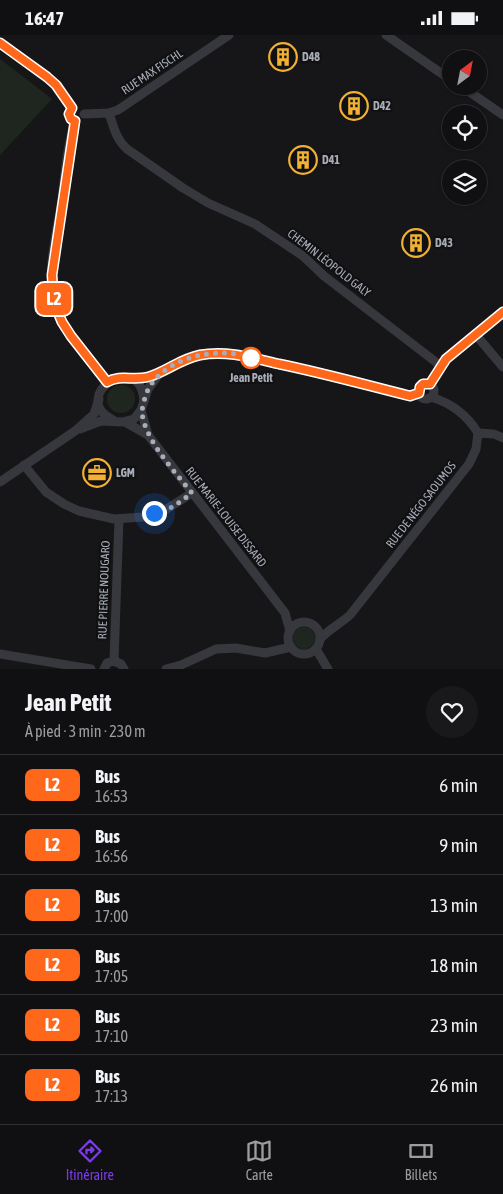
<!DOCTYPE html>
<html lang="fr">
<meta charset="utf-8">
<style>
:root{--surface:#101012;--page:#19191b;--text:#f1f3f6;--muted:#9c9d9f;--line:#303032;--accent:#7c3aed}
body{margin:0;font-family:"Asap Condensed",sans-serif;background:var(--page);color:var(--text);height:100vh;display:flex;flex-direction:column;font-size:19px;white-space:nowrap}
*{box-sizing:border-box;margin:0}
p{font-size:16px;color:var(--muted)}
.icon{flex:none;width:28px;height:28px;fill:none;stroke:currentColor;stroke-width:2;stroke-linecap:round;stroke-linejoin:round}
.map{position:relative;height:634px;overflow:hidden}
.side{display:flex;flex-direction:column;background:var(--surface);flex:1}
.side>*{flex:none}
.badge{padding:0 10px;border-radius:8px;font-size:18px;line-height:32px}
.needle{width:32px;rotate:32deg}
.tools{position:absolute;left:442px;top:15px;display:grid;gap:10px}
.tools a{display:grid;place-items:center;width:45px;height:45px;border-radius:50%;background:var(--surface);box-shadow:0 1px 4px #0004,0 0 0 1px var(--line);font-size:25px}
.you{position:absolute;width:25px;height:25px;margin:-12px;border:4px solid #fff;border-radius:50%;background:#1a73e8;box-shadow:0 0 0 8px #1a73e833}
.map>.badge{position:absolute;translate:-50% -50%;box-shadow:0 0 0 2px #fff}
.round{display:grid;place-items:center;flex:none;width:52px;height:52px;border-radius:26px;background:var(--page)}
.overview{display:flex;align-items:center;justify-content:space-between;height:85px;padding:0 25px}
h1{font-size:24px;font-weight:700;line-height:38px}
ul{padding:0;list-style:none}
li{display:flex;align-items:center;gap:15px;height:60px;padding:0 25px;border-top:1px solid var(--line)}
li div{flex:1}
li b{display:block;font-size:19px}
li em{font-style:normal}
li .badge{min-width:55px;font-weight:700;text-align:center}
.status{display:flex;justify-content:space-between;align-items:center;height:35px;padding:0 25px;background:var(--surface);direction:ltr}
.status svg{height:14px;fill:currentColor}
.dock{display:flex;justify-content:space-around;align-items:center;height:70px;border-top:1px solid var(--line);background:var(--surface);font-size:14px;color:var(--muted)}
.dock a{display:grid;justify-items:center;gap:2px}
.dock .current{color:var(--accent)}
.map>svg:first-child{display:block}
.green{fill:#1e261f}
.lines{fill:none;stroke-linecap:round;stroke-linejoin:round}
.minor{stroke:#37383d;stroke-width:9}
.line-casing{stroke:#fff;stroke-width:11}
.line{stroke:#ff671b;stroke-width:8}
.walk{stroke:#a8adb8;stroke-width:5;stroke-dasharray:0 9}
.stop-dot{fill:#fff;stroke:#ff671b;stroke-width:2.5}
.labels{text-anchor:middle;stroke-width:4.5;stroke-linejoin:round;paint-order:stroke}
.poi-label{font-size:12px;font-weight:bold;fill:#a8adb8;stroke:#111113;text-anchor:start}
.street-label{font-size:12px;fill:#a8adb8;stroke:#111113}
.stop-label{font-size:12px;font-weight:bold;fill:#a8adb8;stroke:#111113}
</style>
<div class="status"><b>16:47</b><svg viewBox="0 0 49 12"><path d="M0 12V9h3v3zM5 12V6h3v6zM10 12V3h3v9zM15 12V0h3v12zM26 1h20v11H26zM47 4h2v5h-2z"/></svg></div>
<div class="map">
<svg width="503" height="634" viewBox="0 0 503 634">
<rect width="100%" height="100%" fill="#161618"/>
<g class="green">
<path d="M 0,24 L 52,64 L 0,120 Z"/>
<circle cx="121" cy="364" r="14"/>
<circle cx="304" cy="603" r="11"/>
</g>
<g class="lines">
<g class="minor">
<path d="M 386,0 L 451,45"/>
<path d="M 0,8 L 47,42 L 56,50 L 72,73"/>
<path d="M 461,51 L 503,80"/>
<path d="M 109,78 C 114,93 116,104 127,114 L 183,153 L 208,168 L 255,189 L 303,221 L 324,241 L 441,331"/>
<path d="M 84,79 L 109,78 L 118,75 L 229,0"/>
<path d="M 75,86 C 67,111 65,139 62,165 C 57,196 46,238 54,268 C 62,299 89,321 107,347"/>
<path d="M 476,300 L 503,332"/>
<path d="M 127,343 L 142,344 L 159,339 L 172,330 L 199,320 L 216,318 L 234,319 L 320,338 L 410,361 L 419,358"/>
<circle cx="426" cy="356" r="8"/>
<path d="M 430,349 L 446,324 L 503,277"/>
<path d="M 141,375 L 148,400 L 285,578 L 290,596"/>
<path d="M 113,385 C 67,362 140,312 144,366"/>
<path d="M 125,387 L 148,400"/>
<path d="M 80,394 L 101,386 L 122,387 L 134,384 L 141,375 L 148,354 L 159,339"/>
<path d="M 478,398 L 494,399 L 503,403"/>
<path d="M 24,430 L 46,457 L 64,469 L 79,476 L 114,484 L 143,482 L 165,475 L 192,458"/>
<path d="M 0,447 L 75,396 L 94,379 L 99,364"/>
<circle cx="304" cy="603" r="16"/>
<path d="M 320,604 C 329,594 340,589 350,580 L 469,429 L 476,414 L 478,398 C 467,380 451,368 431,362"/>
<path d="M 316,614 L 328,634"/>
<path d="M 0,619 L 91,634"/>
<path d="M 114,626 L 119,484"/>
<path d="M 104,634 L 107,628 L 114,626 L 121,629 L 124,634"/>
<path d="M 166,634 L 181,630 L 216,614 L 236,613 L 265,618 L 291,612"/>
</g>
</g>
<g class="lines">
<defs>
<path id="line" d="M 0,8 L 47,42 L 56,50 L 72,73 L 69,79 L 71,84 L 75,86 L 52,240 L 54,268 L 62,287 L 71,301 L 107,347 C 121,339 133,346 148,342 C 166,337 180,324 200,320 C 227,315 253,323 279,329 C 323,338 366,350 410,361 L 419,358 L 420,352 L 423,349 L 430,349 L 446,324 L 503,277"/>
</defs>
<use href="#line" class="line-casing"/>
<use href="#line" class="line"/>
<path class="walk" d="M 154,478 L 173,472 L 192,458 C 175,437 144,404 142,377 C 142,373 144,367 145,362 C 158,322 219,310 251,323"/>
</g>
<defs>
<symbol id="building-ring" viewBox="-11 -11 22 22"><circle r="9.5" fill="#111113" stroke="#f2b134" stroke-width="1.5"/><path d="M-4-6H4V6H1V3H-1V6H-4ZM-2.5-4.3h1.7v1.8h-1.7ZM.8-4.3h1.7v1.8H.8ZM-2.5-1h1.7V.8h-1.7ZM.8-1h1.7V.8H.8Z" fill="#f2b134"/></symbol>
<symbol id="office-ring" viewBox="-11 -11 22 22"><circle r="9.5" fill="#111113" stroke="#f2b134" stroke-width="1.5"/><path d="M-6-3h4V-5.5h4V-3h4V5H-6ZM-1-4.5V-3h2v-1.5ZM-6 0V1H6V0Z" fill="#f2b134"/></symbol>
</defs>
<g fill-rule="evenodd">
<use href="#building-ring" x="267" y="6" width="32" height="32"/>
<use href="#building-ring" x="338" y="55" width="32" height="32"/>
<use href="#building-ring" x="287" y="109" width="32" height="32"/>
<use href="#building-ring" x="400" y="192" width="32" height="32"/>
<use href="#office-ring" x="81" y="422" width="32" height="32"/>
</g>
<circle class="stop-dot" cx="251" cy="323" r="10"/>
<g class="labels">
<g class="poi-label">
<text x="302" y="26">D48</text>
<text x="373" y="75">D42</text>
<text x="322" y="129">D41</text>
<text x="435" y="212">D43</text>
<text x="116" y="442">LGM</text>
</g>
<g class="street-label">
<text transform="translate(152 37) rotate(-34)" y="4">RUE MAX FISCHL</text>
<text transform="translate(329 228) rotate(38)" y="4">CHEMIN LÉOPOLD GALY</text>
<text transform="translate(421 470) rotate(-52)" y="4">RUE DE NÉGO SAOUMOS</text>
<text transform="translate(226 482) rotate(52)" y="4">RUE MARIE-LOUISE DISSARD</text>
<text transform="translate(104 555) rotate(-88)" y="4">RUE PIERRE NOUGARO</text>
</g>
<g class="stop-label">
<text x="251" y="347">Jean Petit</text>
</g>
</g>
</svg>
<div class="tools">
<a><svg class="needle" viewBox="-14 -14 28 28"><path d="M0-13l5 13h-10z" fill="#e53935"/><path d="M0 13l5-13h-10z" fill="#9c9d9f"/></svg></a>
<a><svg class="icon" aria-label="locate" viewBox="0 0 24 24"><circle cx="12" cy="12" r="6"/><path d="M12 2v4M12 18v4M2 12h4M18 12h4"/></svg></a>
<a><svg class="icon" aria-label="layers" viewBox="0 0 24 24"><path d="M12 4l9 5-9 5-9-5zM3 14l9 5 9-5"/></svg></a>
</div>
<div class="you" style="left:154px;top:478px"></div>
<b class="badge" style="left:54px;top:264px;background:#ff671b;color:#fff">L2</b>
</div>
<section class="side">
<div class="overview"><div><h1>Jean Petit</h1><p>À pied · 3 min · 230 m</p></div><a class="round"><svg class="icon" aria-label="heart" viewBox="0 0 24 24"><path d="M12 20l-8-8c-3-5 5-10 8-4 3-6 11-1 8 4z"/></svg></a></div>
<ul>
<li><span class="badge" style="background:#ff671b;color:#fff">L2</span><div><b>Bus</b><p>16:53</p></div><em>6 min</em></li>
<li><span class="badge" style="background:#ff671b;color:#fff">L2</span><div><b>Bus</b><p>16:56</p></div><em>9 min</em></li>
<li><span class="badge" style="background:#ff671b;color:#fff">L2</span><div><b>Bus</b><p>17:00</p></div><em>13 min</em></li>
<li><span class="badge" style="background:#ff671b;color:#fff">L2</span><div><b>Bus</b><p>17:05</p></div><em>18 min</em></li>
<li><span class="badge" style="background:#ff671b;color:#fff">L2</span><div><b>Bus</b><p>17:10</p></div><em>23 min</em></li>
<li><span class="badge" style="background:#ff671b;color:#fff">L2</span><div><b>Bus</b><p>17:13</p></div><em>26 min</em></li>
</ul>
</section>
<nav class="dock">
<a class="current"><svg class="icon" aria-label="directions" viewBox="0 0 24 24"><path d="M12 3l9 9-9 9-9-9zM9 14v-3h6M13 9l2 2-2 2"/></svg>Itinéraire</a>
<a><svg class="icon" aria-label="map" viewBox="0 0 24 24"><path d="M3 6l6-2 6 2 6-2v14l-6 2-6-2-6 2zM9 4v14M15 6v14"/></svg>Carte</a>
<a><svg class="icon" aria-label="tickets" viewBox="0 0 24 24"><path d="M3 7h18v10H3zM15 7v10"/></svg>Billets</a>
</nav>
